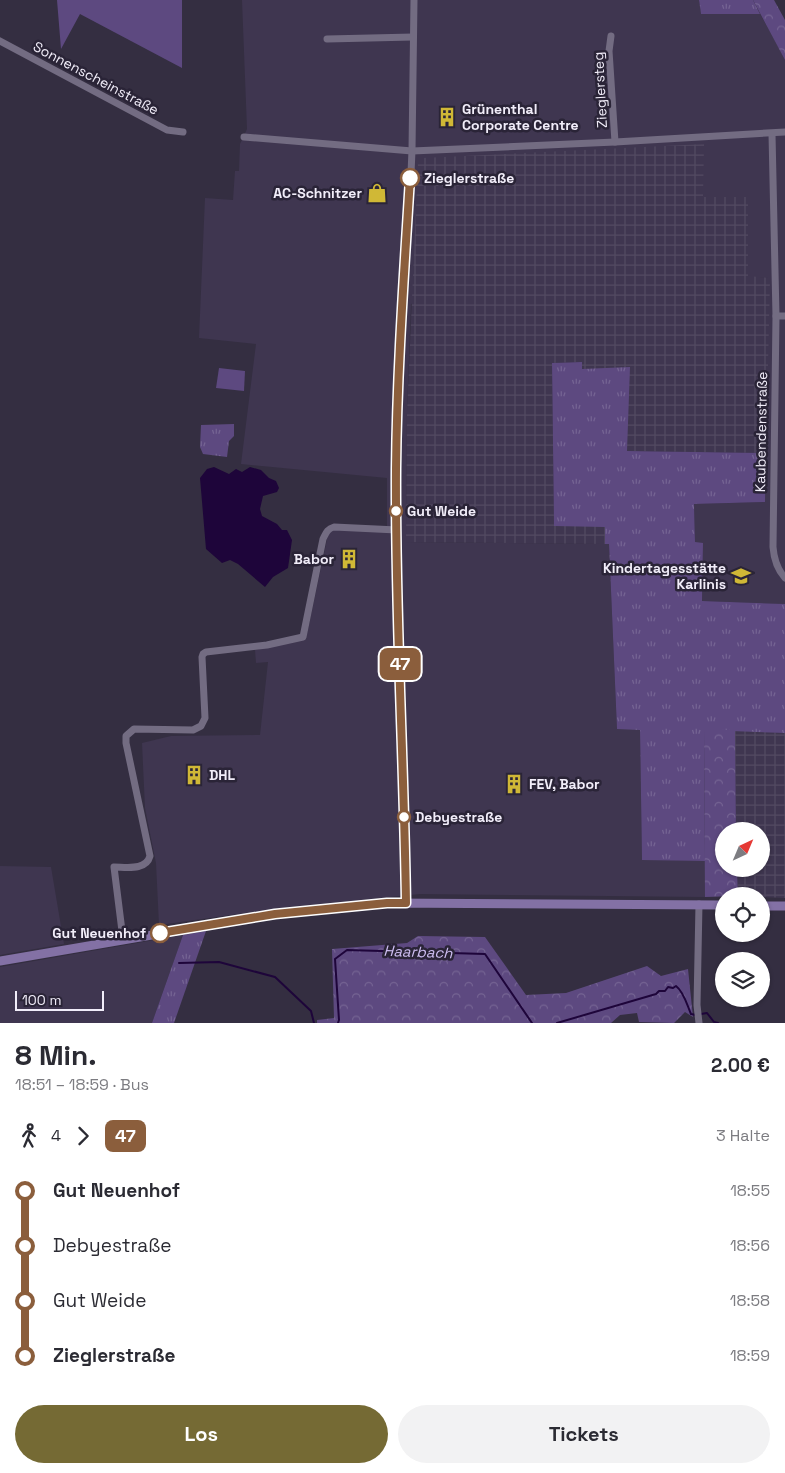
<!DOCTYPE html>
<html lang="de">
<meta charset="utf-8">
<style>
:root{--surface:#fff;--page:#f2f2f3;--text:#2b2b33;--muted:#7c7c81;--accent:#756a34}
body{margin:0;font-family:"Space Grotesk",sans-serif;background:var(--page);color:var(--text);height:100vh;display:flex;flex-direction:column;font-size:19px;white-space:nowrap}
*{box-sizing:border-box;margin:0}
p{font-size:16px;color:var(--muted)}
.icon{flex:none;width:28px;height:28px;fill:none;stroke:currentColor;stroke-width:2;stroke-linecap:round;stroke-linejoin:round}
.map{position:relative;height:1023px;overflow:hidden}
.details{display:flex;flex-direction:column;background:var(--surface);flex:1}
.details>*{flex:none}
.badge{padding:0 10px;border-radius:8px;font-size:18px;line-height:32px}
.needle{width:32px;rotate:44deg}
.buttons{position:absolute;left:715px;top:822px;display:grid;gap:10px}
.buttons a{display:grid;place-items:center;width:55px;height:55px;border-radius:50%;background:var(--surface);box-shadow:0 1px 4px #0004;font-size:25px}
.scale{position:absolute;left:15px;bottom:12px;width:89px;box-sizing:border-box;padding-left:5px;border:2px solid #f1edf9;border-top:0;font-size:14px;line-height:18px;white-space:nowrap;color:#f1edf9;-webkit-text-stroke:4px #2a2437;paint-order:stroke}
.map>.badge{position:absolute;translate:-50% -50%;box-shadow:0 0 0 2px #fff}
.legs{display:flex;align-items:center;gap:8px;height:55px;padding:0 15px;font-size:16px}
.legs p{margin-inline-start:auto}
.head{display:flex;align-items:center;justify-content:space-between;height:85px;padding:0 15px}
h1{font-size:28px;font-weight:700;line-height:38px}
.action{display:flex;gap:10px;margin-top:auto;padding:10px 15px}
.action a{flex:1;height:58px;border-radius:30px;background:var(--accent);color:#fff;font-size:20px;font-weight:700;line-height:58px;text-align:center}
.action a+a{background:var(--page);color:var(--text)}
ul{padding:0 15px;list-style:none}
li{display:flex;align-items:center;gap:18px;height:55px;font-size:19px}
li i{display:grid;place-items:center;width:8px;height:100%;margin:0 6px;background:currentColor}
li i::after{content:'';width:12px;height:12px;margin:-6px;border:4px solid;border-radius:50%;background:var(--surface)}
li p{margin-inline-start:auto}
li:first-child i{background:linear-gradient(#0000 50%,currentColor 0)}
li:last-child i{background:linear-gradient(currentColor 50%,#0000 0)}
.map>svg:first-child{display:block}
.built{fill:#3f3650}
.industrial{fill:url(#industrial-grid)}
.grass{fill:url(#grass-tufts)}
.forest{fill:url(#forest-crowns)}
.garden{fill:#5d4980}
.water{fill:#1e053a}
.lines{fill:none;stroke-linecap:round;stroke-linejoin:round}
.stream{stroke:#1e053a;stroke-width:2}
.minor{stroke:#736c82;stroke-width:7}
.major{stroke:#8371a5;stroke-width:9}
.line-1-casing{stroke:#fff;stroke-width:11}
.line-1{stroke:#8b5e3c;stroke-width:8}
.stop-1-dot{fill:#fff;stroke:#8b5e3c;stroke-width:2.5}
.labels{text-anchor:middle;stroke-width:5;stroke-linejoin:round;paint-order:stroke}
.street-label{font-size:14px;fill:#f1edf9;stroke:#2a2437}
.poi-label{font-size:14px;font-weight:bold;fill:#f1edf9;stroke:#2a2437;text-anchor:start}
.stop-label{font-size:14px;font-weight:bold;fill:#f1edf9;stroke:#2a2437;text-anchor:start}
.water-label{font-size:15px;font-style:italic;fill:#cebef2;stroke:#2a2437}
</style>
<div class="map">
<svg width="785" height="1023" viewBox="0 0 785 1023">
<defs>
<pattern id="industrial-grid" width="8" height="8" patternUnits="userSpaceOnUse" patternTransform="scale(1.25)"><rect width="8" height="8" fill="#3f3650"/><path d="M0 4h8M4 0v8" fill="none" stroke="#524a61"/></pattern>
<pattern id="grass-tufts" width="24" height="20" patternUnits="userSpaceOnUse" patternTransform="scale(1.25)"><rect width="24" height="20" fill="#5d4980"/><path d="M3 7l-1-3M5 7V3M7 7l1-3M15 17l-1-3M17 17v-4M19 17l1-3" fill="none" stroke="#756493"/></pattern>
<pattern id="forest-crowns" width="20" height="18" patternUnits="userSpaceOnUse" patternTransform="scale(1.25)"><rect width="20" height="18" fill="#5d4980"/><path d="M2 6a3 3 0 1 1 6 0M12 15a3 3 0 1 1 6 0" fill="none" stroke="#756493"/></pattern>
</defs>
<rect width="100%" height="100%" fill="#342e41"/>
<g class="built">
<path d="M 242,0 L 699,0 L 701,14 L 760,14 L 779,48 L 785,60 L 785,604 L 702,601 L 703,543 L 695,543 L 694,504 L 765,502 L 769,278 L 747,277 L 748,198 L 411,304 L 407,412 L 406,542 L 609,544 L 617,729 L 640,729 L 642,859 L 705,861 L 705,897 L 420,894 L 288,907 L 159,925 L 156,863 L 145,808 L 142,743 L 171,736 L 260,735 L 268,662 L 256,663 L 255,650 L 306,639 L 330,525 L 387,527 L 387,478 L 241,464 L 256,344 L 199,338 L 205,198 L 233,200 L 235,171 L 239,171 L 240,144 L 247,129 Z"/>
<path d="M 0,866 L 51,867 L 64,944 L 0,955 Z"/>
<path d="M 183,935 L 152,1023 L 0,1023 L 0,967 Z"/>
</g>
<g class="industrial">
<path d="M 704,144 L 703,197 L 748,197 L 748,276 L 770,278 L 766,453 L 627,451 L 582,369 L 582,362 L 552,363 L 554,526 L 605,526 L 605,544 L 406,542 L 407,412 L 418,163 L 423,158 Z"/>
<path d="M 735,730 L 785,733 L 785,898 L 738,896 L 737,869 L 761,869 L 761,831 L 736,831 Z"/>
</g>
<g class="grass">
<path d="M 699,0 L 753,0 L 760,14 L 701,14 Z"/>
<path d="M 582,362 L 582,369 L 630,367 L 627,451 L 766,453 L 765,502 L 694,504 L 695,542 L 703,543 L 702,601 L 785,604 L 785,733 L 704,730 L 705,861 L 642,860 L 640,730 L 617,729 L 609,544 L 605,544 L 605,527 L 554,526 L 552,363 Z"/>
<path d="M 234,424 L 234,436 L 229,441 L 227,457 L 203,454 L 200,447 L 201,425 Z"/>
<path d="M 206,931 L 174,1023 L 152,1023 L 183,935 Z"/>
</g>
<g class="forest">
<path d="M 753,0 L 774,0 L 785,20 L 785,60 Z"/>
<path d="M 704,729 L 735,730 L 736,831 L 724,831 L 724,869 L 737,869 L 738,896 L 705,897 Z"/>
<path d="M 418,936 L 485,937 L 526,995 L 566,993 L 647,966 L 661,976 L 688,969 L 693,1017 L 685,1012 L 674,1023 L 639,1022 L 637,1013 L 620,1015 L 611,1023 L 317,1023 L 317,1020 L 334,1018 L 332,949 L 407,943 Z"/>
</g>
<g class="garden">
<path d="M 57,0 L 182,0 L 182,68 L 80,14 L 61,49 Z"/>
<path d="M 219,368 L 245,371 L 244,391 L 216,388 Z"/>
</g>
<path class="water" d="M 214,467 L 229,474 L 236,469 L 242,472 L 250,467 L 261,470 L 269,478 L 276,481 L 279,488 L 277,492 L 263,496 L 260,509 L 262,516 L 277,524 L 282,530 L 287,530 L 292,540 L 288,568 L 273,577 L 265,587 L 238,564 L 230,560 L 222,563 L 206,549 L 200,478 L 207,469 Z"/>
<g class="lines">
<g class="stream">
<path d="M 179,963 L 219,962 L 275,977 L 311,1011 L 314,1023"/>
<path d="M 701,1014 L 707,1013 L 714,1022 L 718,1023"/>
<path d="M 338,1023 L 339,1020 L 335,959 L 347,950 L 485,954 L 532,1023"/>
<path d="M 557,1023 L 656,994 L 659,991 L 665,991 L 668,987 L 673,988 L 676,986 C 684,992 687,1005 691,1014 L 696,1015"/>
</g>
<g class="minor">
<path d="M 611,36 L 609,51 L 615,142"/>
<path d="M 327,39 L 413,37"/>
<path d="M 0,41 L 167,130 L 183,132"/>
<path d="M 772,134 L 776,316 L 773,547 C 774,560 777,569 785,578"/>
<path d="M 244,137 L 412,151 L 615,142 L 785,132"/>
<path d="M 776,316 L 785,316"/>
<path d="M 405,903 C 404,758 395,613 396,467 C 397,361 408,256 412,150 C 413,100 413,50 414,0"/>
<path d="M 699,904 L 697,1005 L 699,1023"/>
<path d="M 123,939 L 114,867 C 126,867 146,871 150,856 L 126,743 L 126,736 L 134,729 L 193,730 L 201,726 L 205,718 L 202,657 L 203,654 L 206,652 L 267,645 L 303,637 L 323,539 C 326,533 327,529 334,527 L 397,530"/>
</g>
<g class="major">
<path d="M 761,906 L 785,906"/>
<path d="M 0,961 L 275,914 L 387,903 L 724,905"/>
</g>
</g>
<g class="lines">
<defs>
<path id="line-1" d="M 160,933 L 275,914 L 387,903 L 406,903 C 404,759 395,614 396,469 C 397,372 404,275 410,178"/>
</defs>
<use href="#line-1" class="line-1-casing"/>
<use href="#line-1" class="line-1"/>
</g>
<defs>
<symbol id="building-bare" viewBox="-9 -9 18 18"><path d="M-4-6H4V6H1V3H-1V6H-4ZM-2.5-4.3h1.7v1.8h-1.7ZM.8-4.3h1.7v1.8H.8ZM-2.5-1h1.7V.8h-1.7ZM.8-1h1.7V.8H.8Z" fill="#d0b836" stroke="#2a2437" stroke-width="2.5" paint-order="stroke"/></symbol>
<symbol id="shop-bare" viewBox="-9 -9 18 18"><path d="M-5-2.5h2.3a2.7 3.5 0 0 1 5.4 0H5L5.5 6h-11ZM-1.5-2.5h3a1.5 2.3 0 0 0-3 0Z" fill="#d0b836" stroke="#2a2437" stroke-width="2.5" paint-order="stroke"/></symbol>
<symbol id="school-bare" viewBox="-9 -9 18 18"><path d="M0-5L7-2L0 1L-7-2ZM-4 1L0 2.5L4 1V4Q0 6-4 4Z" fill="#d0b836" stroke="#2a2437" stroke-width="2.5" paint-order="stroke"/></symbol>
</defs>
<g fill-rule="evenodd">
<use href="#building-bare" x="433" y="103" width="28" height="28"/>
<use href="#shop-bare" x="363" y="179" width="28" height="28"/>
<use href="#building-bare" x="335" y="545" width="28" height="28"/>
<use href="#school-bare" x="727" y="562" width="28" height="28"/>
<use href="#building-bare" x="180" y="761" width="28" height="28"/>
<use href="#building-bare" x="500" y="770" width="28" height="28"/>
</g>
<g class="stop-1-dot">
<circle cx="410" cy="178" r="9"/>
<circle cx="396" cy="511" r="6"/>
<circle cx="404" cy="817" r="6"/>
<circle cx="160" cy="933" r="9"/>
</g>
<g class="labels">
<g class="street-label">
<text transform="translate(96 78) rotate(28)" y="5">Sonnenscheinstraße</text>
<text transform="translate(600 90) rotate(-93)" y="5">Zieglersteg</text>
<text transform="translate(761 432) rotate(-89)" y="5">Kaubendenstraße</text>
</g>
<g class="poi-label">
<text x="462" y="114">Grünenthal<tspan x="462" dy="16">Corporate Centre</tspan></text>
<text x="362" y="198" text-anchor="end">AC-Schnitzer</text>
<text x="334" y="564" text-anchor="end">Babor</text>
<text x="726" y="573" text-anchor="end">Kindertagesstätte<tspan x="726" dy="16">Karlinis</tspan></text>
<text x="209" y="780">DHL</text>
<text x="529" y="789">FEV, Babor</text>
</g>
<g class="stop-label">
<text x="424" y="183">Zieglerstraße</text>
<text x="407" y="516">Gut Weide</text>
<text x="415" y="822">Debyestraße</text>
<text x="146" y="938" text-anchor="end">Gut Neuenhof</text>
</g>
<g class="water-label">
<text transform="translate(418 952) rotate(2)" y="5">Haarbach</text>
</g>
</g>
</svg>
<div class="buttons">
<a><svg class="needle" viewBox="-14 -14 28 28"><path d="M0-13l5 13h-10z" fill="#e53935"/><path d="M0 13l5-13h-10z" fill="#7c7c81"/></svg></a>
<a><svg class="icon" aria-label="locate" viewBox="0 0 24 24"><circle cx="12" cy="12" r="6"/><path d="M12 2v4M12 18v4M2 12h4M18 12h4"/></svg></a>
<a><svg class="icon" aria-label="layers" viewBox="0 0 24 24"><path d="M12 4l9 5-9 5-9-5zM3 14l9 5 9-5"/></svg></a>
</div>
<div class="scale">100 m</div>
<b class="badge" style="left:400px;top:664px;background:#8b5e3c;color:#fff">47</b>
</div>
<section class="details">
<div class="head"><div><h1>8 Min.</h1><p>18:51 – 18:59 · Bus</p></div><b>2.00 €</b></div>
<div class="legs"><svg class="icon" aria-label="walk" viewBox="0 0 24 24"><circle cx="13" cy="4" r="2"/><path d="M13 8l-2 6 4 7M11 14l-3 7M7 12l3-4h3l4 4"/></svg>4<svg class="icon" aria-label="forward" viewBox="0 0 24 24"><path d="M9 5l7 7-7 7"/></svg><b class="badge" style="background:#8b5e3c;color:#fff">47</b><p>3 Halte</p></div>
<ul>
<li><i style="color:#8b5e3c"></i><b>Gut Neuenhof</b><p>18:55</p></li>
<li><i style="color:#8b5e3c"></i><span>Debyestraße</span><p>18:56</p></li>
<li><i style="color:#8b5e3c"></i><span>Gut Weide</span><p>18:58</p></li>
<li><i style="color:#8b5e3c"></i><b>Zieglerstraße</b><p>18:59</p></li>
</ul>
<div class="action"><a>Los</a><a>Tickets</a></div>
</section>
